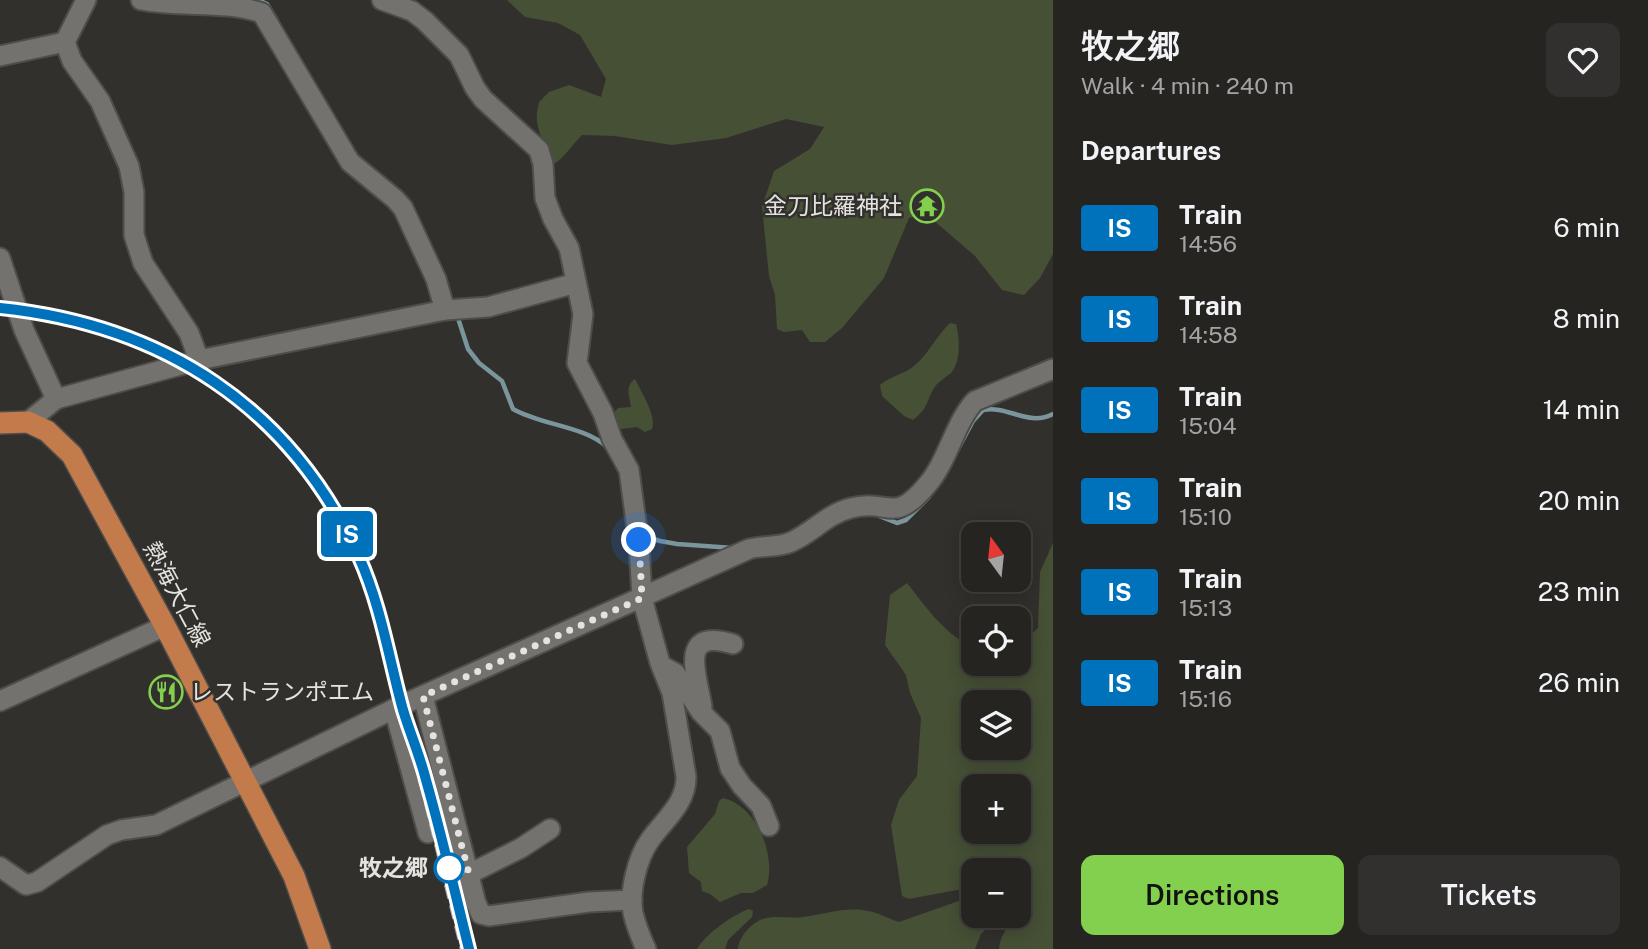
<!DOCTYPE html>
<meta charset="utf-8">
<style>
:root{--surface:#262421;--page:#32302e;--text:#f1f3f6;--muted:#a4a4a5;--line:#42413f;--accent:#83d04e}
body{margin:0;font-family:"Public Sans","Noto Sans JP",sans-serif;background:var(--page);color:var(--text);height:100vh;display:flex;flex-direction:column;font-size:26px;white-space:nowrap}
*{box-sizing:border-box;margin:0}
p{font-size:23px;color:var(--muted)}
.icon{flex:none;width:38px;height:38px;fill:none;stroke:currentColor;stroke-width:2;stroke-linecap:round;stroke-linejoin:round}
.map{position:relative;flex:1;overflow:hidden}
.side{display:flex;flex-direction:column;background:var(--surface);width:595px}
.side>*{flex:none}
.badge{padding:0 14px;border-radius:5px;font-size:24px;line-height:46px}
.needle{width:46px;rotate:345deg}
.tools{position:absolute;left:961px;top:522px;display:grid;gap:14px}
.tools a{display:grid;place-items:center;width:70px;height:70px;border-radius:14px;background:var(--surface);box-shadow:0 4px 18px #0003,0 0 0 2px var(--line);font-size:35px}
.you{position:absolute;width:35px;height:35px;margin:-18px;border:5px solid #fff;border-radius:50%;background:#1a73e8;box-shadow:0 0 0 10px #1a73e833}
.map>.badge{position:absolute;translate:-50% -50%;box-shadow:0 0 0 4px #fff}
h2{padding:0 28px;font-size:26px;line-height:63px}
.round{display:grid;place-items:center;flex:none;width:74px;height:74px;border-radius:14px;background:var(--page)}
.headline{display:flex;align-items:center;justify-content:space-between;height:119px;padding:0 28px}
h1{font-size:33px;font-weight:600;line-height:52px}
.primary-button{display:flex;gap:14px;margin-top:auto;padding:14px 28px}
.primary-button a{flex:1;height:80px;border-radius:14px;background:var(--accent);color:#111;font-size:28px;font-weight:600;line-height:80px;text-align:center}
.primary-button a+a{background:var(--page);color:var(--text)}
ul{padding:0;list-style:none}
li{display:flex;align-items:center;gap:21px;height:91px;padding:0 28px}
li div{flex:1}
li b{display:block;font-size:26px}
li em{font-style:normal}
li .badge{min-width:77px;font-weight:700;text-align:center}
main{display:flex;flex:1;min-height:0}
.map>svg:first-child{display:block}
.green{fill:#455035;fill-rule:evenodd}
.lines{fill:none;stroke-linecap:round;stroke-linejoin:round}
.stream{stroke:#7a959b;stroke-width:4.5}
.minor-casing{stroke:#4f4d4a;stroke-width:23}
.major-casing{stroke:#4f4d4a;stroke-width:24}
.minor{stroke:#74726e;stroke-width:19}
.major{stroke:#c37b4c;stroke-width:21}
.rail{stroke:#a9a7a5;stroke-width:4.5;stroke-dasharray:14 7;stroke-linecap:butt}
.line-casing{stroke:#fff;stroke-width:16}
.line{stroke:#0072bc;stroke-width:10}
.walk{stroke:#e5e3e1;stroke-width:7;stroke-dasharray:0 12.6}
.stop-dot{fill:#fff;stroke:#0072bc;stroke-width:3.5}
.labels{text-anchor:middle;stroke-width:5;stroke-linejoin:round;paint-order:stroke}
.poi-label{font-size:23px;fill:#e5e3e1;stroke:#32302c;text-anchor:end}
.street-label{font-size:23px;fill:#e5e3e1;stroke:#32302c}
.stop-label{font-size:23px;font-weight:bold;fill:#e5e3e1;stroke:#32302c;text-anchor:end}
</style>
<main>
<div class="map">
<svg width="1053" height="949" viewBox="0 0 1053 949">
<rect width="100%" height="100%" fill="#32302c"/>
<g class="green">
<path d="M 507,0 L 1053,0 L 1053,254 L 1040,278 L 1024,295 L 1002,290 L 975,256 L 925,213 L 909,218 L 884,278 L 842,328 L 825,342 L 810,342 L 802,330 L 784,332 L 777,329 L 775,295 L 769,276 L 762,207 L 774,171 L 810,149 L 824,127 L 786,119 L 726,138 L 672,145 L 615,136 L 582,135 C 574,143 562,160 554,164 C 548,156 537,130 537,120 C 536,114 538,107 539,102 L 549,92 L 569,85 L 601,97 L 606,79 L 580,35 L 558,23 L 525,17 Z"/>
<path d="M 950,323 L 956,324 C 960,338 961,362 951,373 C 945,378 938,382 934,388 C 925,404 929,407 913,420 L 904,416 L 882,396 L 880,385 C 890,376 903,375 914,366 C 928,355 936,336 950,323 Z"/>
<path d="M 635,379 C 641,392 657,416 652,429 L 645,432 L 637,427 L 621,429 L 612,424 L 612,415 L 618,408 L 631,407 C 630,396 624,387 635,379 Z"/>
<path d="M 1053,543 L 1053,949 L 999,949 C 1000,932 1016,916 1026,904 L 1021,887 L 1019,885 L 1018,870 L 973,870 L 973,887 L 909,899 L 902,896 L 891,825 L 899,800 L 917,776 L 921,718 L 910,693 L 906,675 L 885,645 L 890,595 L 907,583 C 926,607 944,634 973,647 L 973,663 L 1018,663 L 1019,646 L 1038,628 L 1040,572 ZM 973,702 L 1018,702 L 1018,747 L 973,747 ZM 973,786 L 1018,786 L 1018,831 L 973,831 Z"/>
<path d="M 723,798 C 757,806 776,855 767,885 L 753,893 L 741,893 L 720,902 L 710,894 L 702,891 L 701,882 L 689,873 L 687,847 L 715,814 L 719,801 Z"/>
<path d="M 973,896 L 973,915 L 1000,915 L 981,934 L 975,949 L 738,949 C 739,937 750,925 760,920 C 774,914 789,919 803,917 C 824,914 848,906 869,911 C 879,913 889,919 899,922 Z"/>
<path d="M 749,909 L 753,911 L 752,917 L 728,940 L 725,949 L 697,949 C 706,934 732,915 749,909 Z"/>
</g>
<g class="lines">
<g class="stream">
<path d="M 258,0 L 267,4 L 276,19"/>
<path d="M 457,315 L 468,349 L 479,363 L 502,381 L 513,409 C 540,425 585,426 607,447"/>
<path d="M 957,451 L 973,421 L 983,410 C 1008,405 1028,427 1053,414"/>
<path d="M 879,516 L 897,523 L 906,520 L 929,497"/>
<path d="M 642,535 L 660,541 L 677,544 L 733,548"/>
</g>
<defs>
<g id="minor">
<path d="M 86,0 L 65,42 L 72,61 L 100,101 L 129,166 L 134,192 L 134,235 L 143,263 L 189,333 L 199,360"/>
<path d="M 141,0 C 181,8 224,0 262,13 L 350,162 L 395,199 L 403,208 L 436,279 L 445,310"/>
<path d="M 382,0 L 412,11 L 425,21 L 459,55 L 475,88 L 483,99 L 539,150 L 543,164 L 545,198 L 553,219 L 569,248 L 583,314 L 577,363 L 603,413 L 612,439 L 629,470 L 639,544 L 642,598 L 660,663 L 672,693 L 686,776 C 687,803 664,820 650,840 C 637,858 629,892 633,913 C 636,925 641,938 646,949"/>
<path d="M 0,56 L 65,42"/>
<path d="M 0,258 L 24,330 L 56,399"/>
<path d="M 28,422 L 56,399 L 199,360 L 445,310 L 488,307 L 576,283"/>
<path d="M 666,668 L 675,673 L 701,712 L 720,731 L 730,768 L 742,786 L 761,806 L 769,826"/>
<path d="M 423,696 L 476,903 L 481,914 L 489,916 L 589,902 L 632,900"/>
<path d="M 0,701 L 165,626"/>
<path d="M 702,707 C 698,677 676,627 733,644"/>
<path d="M 394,709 L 428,833"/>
<path d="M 0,867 L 26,885 L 37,882 L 107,835 L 121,830 L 156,825 L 402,705 L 749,549 C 762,545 778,548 791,542 C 812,533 827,514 851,508 C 889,498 893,526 927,485 C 948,461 955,422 975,401 L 1053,369"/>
<path d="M 469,874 L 521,848 L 550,829"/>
</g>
<path id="major" d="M 0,423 L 28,422 L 47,431 L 72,455 L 165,626 L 294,876 L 320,949"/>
</defs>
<use href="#minor" class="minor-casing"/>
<use href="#major" class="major-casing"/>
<use href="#minor" class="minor"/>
<use href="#major" class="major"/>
<path class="rail" d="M 0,308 C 186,328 314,427 377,604 L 462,949"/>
</g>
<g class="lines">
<defs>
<path id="line" d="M 0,308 C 163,325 290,406 359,557 C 381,606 389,659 403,710 C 410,733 420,756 426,780 C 442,836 455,893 469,949"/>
</defs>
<use href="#line" class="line-casing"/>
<use href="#line" class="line"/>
<path class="walk" d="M 449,868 L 469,874 L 423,696 L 642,598 L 639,540"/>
</g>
<defs>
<symbol id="temple-ring" viewBox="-11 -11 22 22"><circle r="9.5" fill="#32302c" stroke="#83d04e" stroke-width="1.5"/><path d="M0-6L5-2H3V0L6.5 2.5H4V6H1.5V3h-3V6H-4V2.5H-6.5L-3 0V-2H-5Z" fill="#83d04e"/></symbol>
<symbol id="restaurant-ring" viewBox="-11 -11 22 22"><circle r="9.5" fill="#32302c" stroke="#83d04e" stroke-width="1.5"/><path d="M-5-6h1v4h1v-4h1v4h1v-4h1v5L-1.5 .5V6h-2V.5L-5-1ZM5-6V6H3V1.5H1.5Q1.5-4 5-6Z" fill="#83d04e"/></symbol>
</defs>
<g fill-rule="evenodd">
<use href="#temple-ring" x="908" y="187" width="38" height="38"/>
<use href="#restaurant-ring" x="147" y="673" width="38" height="38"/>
</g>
<circle class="stop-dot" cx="449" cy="868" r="14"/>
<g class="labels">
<g class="poi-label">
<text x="902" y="214">金刀比羅神社</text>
<text x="190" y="700" text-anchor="start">レストランポエム</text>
</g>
<g class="street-label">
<text transform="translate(177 594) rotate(62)" y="8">熱海大仁線</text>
</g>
<g class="stop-label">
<text x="428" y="876">牧之郷</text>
</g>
</g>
</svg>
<div class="tools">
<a><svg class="needle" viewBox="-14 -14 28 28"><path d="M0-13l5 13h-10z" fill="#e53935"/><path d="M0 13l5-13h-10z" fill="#a4a4a5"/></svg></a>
<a><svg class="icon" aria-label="locate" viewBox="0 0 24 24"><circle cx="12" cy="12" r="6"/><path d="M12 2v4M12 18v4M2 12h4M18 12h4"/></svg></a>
<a><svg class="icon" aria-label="layers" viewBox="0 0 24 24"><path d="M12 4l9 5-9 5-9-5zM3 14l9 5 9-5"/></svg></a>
<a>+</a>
<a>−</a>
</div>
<div class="you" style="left:639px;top:540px"></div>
<b class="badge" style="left:347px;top:534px;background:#0072bc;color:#fff">IS</b>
</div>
<section class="side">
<div class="headline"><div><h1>牧之郷</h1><p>Walk · 4 min · 240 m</p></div><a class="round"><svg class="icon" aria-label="heart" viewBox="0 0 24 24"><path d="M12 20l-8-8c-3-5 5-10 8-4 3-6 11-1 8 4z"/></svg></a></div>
<h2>Departures</h2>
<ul>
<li><span class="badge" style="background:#0072bc;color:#fff">IS</span><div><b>Train</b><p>14:56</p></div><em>6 min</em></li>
<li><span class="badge" style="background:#0072bc;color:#fff">IS</span><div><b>Train</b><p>14:58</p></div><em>8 min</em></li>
<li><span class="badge" style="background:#0072bc;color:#fff">IS</span><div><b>Train</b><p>15:04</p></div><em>14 min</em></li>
<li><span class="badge" style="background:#0072bc;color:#fff">IS</span><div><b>Train</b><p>15:10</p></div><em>20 min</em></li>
<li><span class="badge" style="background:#0072bc;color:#fff">IS</span><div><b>Train</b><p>15:13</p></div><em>23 min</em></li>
<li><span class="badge" style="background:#0072bc;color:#fff">IS</span><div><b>Train</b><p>15:16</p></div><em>26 min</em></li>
</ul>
<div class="primary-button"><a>Directions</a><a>Tickets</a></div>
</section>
</main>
